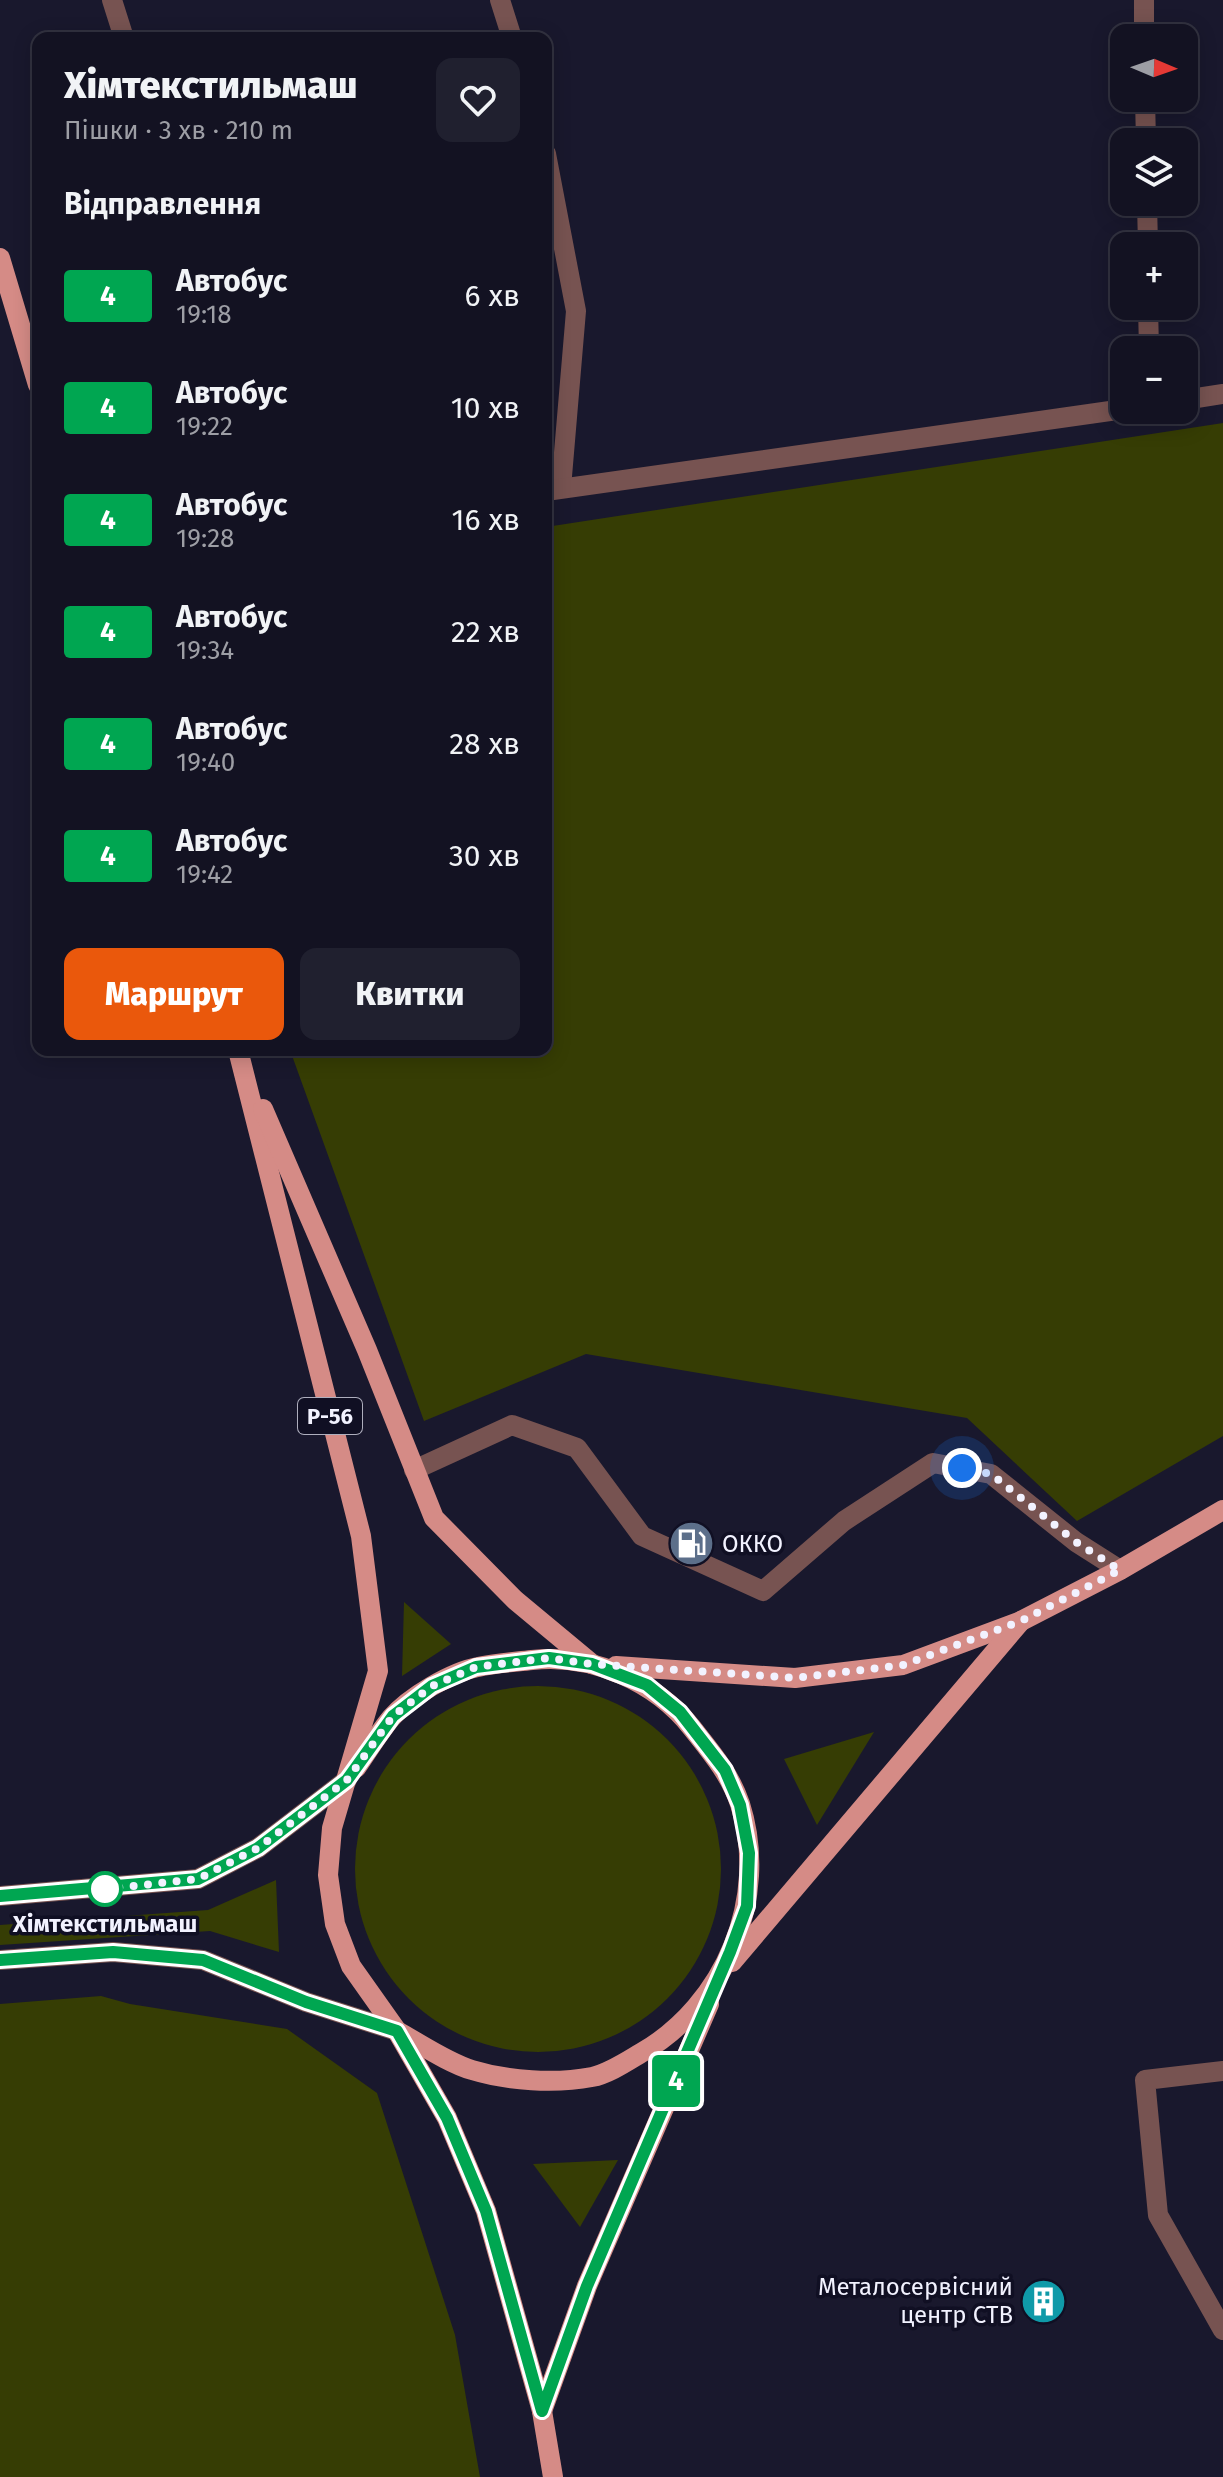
<!DOCTYPE html>
<html lang="uk">
<meta charset="utf-8">
<style>
:root{--surface:#131222;--page:#20202f;--text:#f1f3f6;--muted:#9d9ea5;--line:#323240;--accent:#ea580c}
body{margin:0;font-family:"Fira Sans",sans-serif;background:var(--page);color:var(--text);height:100vh;display:flex;flex-direction:column;font-size:30px;white-space:nowrap}
*{box-sizing:border-box;margin:0}
p{font-size:26px;color:var(--muted)}
.icon{flex:none;width:44px;height:44px;fill:none;stroke:currentColor;stroke-width:2;stroke-linecap:round;stroke-linejoin:round}
.map{position:relative;flex:1;overflow:hidden}
.details{position:absolute;left:32px;top:32px;width:520px;height:1024px;display:flex;flex-direction:column;background:var(--surface);border-radius:16px;box-shadow:0 4px 20px #0003,0 0 0 2px var(--line)}
.details>*{flex:none}
.badge{padding:0 16px;border-radius:6px;font-size:28px;line-height:52px}
.needle{width:52px;rotate:92deg}
.fabs{position:absolute;left:1110px;top:24px;display:grid;gap:16px}
.fabs a{display:grid;place-items:center;width:88px;height:88px;border-radius:16px;background:var(--surface);box-shadow:0 4px 20px #0003,0 0 0 2px var(--line);font-size:40px}
.you{position:absolute;width:40px;height:40px;margin:-20px;border:6px solid #fff;border-radius:50%;background:#1a73e8;box-shadow:0 0 0 12px #1a73e833}
.map>.badge{position:absolute;translate:-50% -50%;box-shadow:0 0 0 4px #fff}
h2{padding:0 32px;font-size:30px;line-height:72px}
.round{display:grid;place-items:center;flex:none;width:84px;height:84px;border-radius:16px;background:var(--page)}
.head{display:flex;align-items:center;justify-content:space-between;height:136px;padding:0 32px}
h1{font-size:38px;font-weight:800;line-height:60px}
.cta{display:flex;gap:16px;margin-top:auto;padding:16px 32px}
.cta a{flex:1;height:92px;border-radius:16px;background:var(--accent);color:#fff;font-size:32px;font-weight:800;line-height:92px;text-align:center}
.cta a+a{background:var(--page);color:var(--text)}
ul{padding:0;list-style:none}
li{display:flex;align-items:center;gap:24px;height:112px;padding:0 32px}
li div{flex:1}
li b{display:block;font-size:30px}
li em{font-style:normal}
li .badge{min-width:88px;font-weight:700;text-align:center}
.map>svg:first-child{display:block}
.green{fill:#363d04}
.lines{fill:none;stroke-linecap:round;stroke-linejoin:round}
.minor{stroke:#775351;stroke-width:20}
.major{stroke:#d58b86;stroke-width:20}
.line-casing{stroke:#fff;stroke-width:18}
.line{stroke:#00a651;stroke-width:12}
.walk{stroke:#f2f2ff;stroke-width:8;stroke-dasharray:0 14.4}
.stop-dot{fill:#fff;stroke:#00a651;stroke-width:4}
.labels{text-anchor:middle;stroke-width:7;stroke-linejoin:round;paint-order:stroke}
.shield{fill:#100f23;stroke:#aeaebd;stroke-width:2}
.shield-label{font-size:22px;font-weight:bold;fill:#f2f2ff}
.poi-label{font-size:24px;fill:#f2f2ff;stroke:#100f23;text-anchor:start}
.stop-label{font-size:24px;font-weight:bold;fill:#f2f2ff;stroke:#100f23}
</style>
<div class="map">
<svg width="1223" height="2477" viewBox="0 0 1223 2477">
<rect width="100%" height="100%" fill="#19182d"/>
<g class="green">
<path d="M 1223,423 L 1223,1436 L 1077,1521 L 967,1418 L 586,1354 L 424,1421 L 290,1050 L 546,1050 L 546,527 Z"/>
<path d="M 404,1602 L 451,1644 L 402,1676 Z"/>
<circle cx="538" cy="1869" r="183"/>
<path d="M 874,1732 L 817,1825 L 784,1759 Z"/>
<path d="M 276,1880 L 279,1952 L 210,1931 L 0,1945 L 0,1925 L 208,1910 Z"/>
<path d="M 101,1996 L 130,2004 L 287,2029 L 377,2093 L 455,2335 L 480,2477 L 0,2477 L 0,2004 Z"/>
<path d="M 618,2160 L 580,2227 L 533,2164 Z"/>
</g>
<g class="lines">
<g class="minor">
<path d="M 112,0 L 124,38"/>
<path d="M 500,0 L 512,38"/>
<path d="M 1144,0 L 1144,38"/>
<path d="M 1145,98 L 1146,142"/>
<path d="M 546,154 L 576,311 L 561,488"/>
<path d="M 1147,202 L 1148,246"/>
<path d="M 1148,306 L 1149,350"/>
<path d="M 1184,400 L 1223,394"/>
<path d="M 546,491 L 1124,409"/>
<path d="M 414,1470 L 512,1425 L 577,1448 L 642,1536 L 763,1591 L 844,1521 L 933,1463 L 991,1474 L 1076,1542 L 1120,1570"/>
<path d="M 0,1896 L 198,1879 L 258,1848 L 347,1780"/>
<path d="M 0,1960 L 113,1952 L 203,1960 L 306,2002 L 397,2031"/>
<path d="M 1223,2071 L 1145,2080 L 1158,2215 L 1223,2330"/>
</g>
<g class="major">
<path d="M 0,258 L 38,385"/>
<path d="M 238,1050 L 361,1536 L 378,1671 L 332,1828 L 328,1875 L 335,1924 L 351,1966 L 397,2031 L 447,2118 L 486,2211 L 542,2411 L 553,2477"/>
<path d="M 263,1109 L 367,1350 L 434,1518 L 515,1600 L 592,1664"/>
<path d="M 616,1666 L 795,1678 L 903,1665 L 1021,1621 L 1120,1570 L 1223,1510"/>
<path d="M 356,1768 C 368,1751 378,1734 391,1718 C 409,1697 451,1672 478,1667 C 496,1663 515,1662 532,1660 C 592,1653 656,1682 692,1728 C 711,1752 730,1774 740,1804 C 770,1898 725,2005 641,2053 C 626,2062 608,2074 592,2077 C 555,2084 508,2081 472,2070 C 448,2063 419,2043 397,2031"/>
<path d="M 732,1962 L 1021,1621"/>
<path d="M 542,2411 L 587,2286 L 709,2004"/>
</g>
</g>
<g class="lines">
<defs>
<path id="line" d="M 0,1896 L 198,1879 L 258,1848 L 347,1780 L 393,1716 L 432,1686 L 476,1667 L 549,1658 L 592,1664 L 647,1685 L 680,1712 L 725,1770 L 740,1805 L 749,1853 L 747,1906 L 730,1952 L 587,2286 L 542,2411 L 486,2211 L 447,2118 L 397,2031 L 306,2002 L 203,1960 L 113,1952 L 0,1960"/>
</defs>
<use href="#line" class="line-casing"/>
<use href="#line" class="line"/>
<path class="walk" d="M 105,1889 L 198,1879 L 258,1848 L 347,1780 L 393,1716 L 432,1686 L 476,1667 L 549,1658 L 592,1664 L 795,1678 L 903,1665 L 1021,1621 L 1120,1570 L 1076,1542 L 991,1474 L 962,1468"/>
</g>
<defs>
<symbol id="fuel-disc" viewBox="-11 -11 22 22"><circle r="9.5" fill="#5c6f8a" stroke="#100f23"/><path d="M-5.5-6h7V0h2V4h1.3V-2.5L3-4.5l.8-.8L6-3V5H2.5V1h-1V6h-7ZM-4.2-4.7v3.2H.2V-4.7Z" fill="#fff"/></symbol>
<symbol id="building-disc" viewBox="-11 -11 22 22"><circle r="9.5" fill="#0f9aa8" stroke="#100f23"/><path d="M-4-6H4V6H1V3H-1V6H-4ZM-2.5-4.3h1.7v1.8h-1.7ZM.8-4.3h1.7v1.8H.8ZM-2.5-1h1.7V.8h-1.7ZM.8-1h1.7V.8H.8Z" fill="#fff"/></symbol>
</defs>
<g fill-rule="evenodd">
<use href="#fuel-disc" x="666" y="1518" width="51" height="51"/>
<use href="#building-disc" x="1018" y="2276" width="51" height="51"/>
</g>
<circle class="stop-dot" cx="105" cy="1889" r="16"/>
<g class="labels">
<rect class="shield" x="298" y="1398" width="64" height="36" rx="6"/>
<g class="shield-label">
<text x="330" y="1424">Р-56</text>
</g>
<g class="poi-label">
<text x="722" y="1552">ОККО</text>
<text x="1013" y="2295" text-anchor="end">Металосервісний<tspan x="1013" dy="28">центр СТВ</tspan></text>
</g>
<g class="stop-label">
<text x="105" y="1932">Хімтекстильмаш</text>
</g>
</g>
</svg>
<div class="fabs">
<a><svg class="needle" viewBox="-14 -14 28 28"><path d="M0-13l5 13h-10z" fill="#e53935"/><path d="M0 13l5-13h-10z" fill="#9d9ea5"/></svg></a>
<a><svg class="icon" aria-label="layers" viewBox="0 0 24 24"><path d="M12 4l9 5-9 5-9-5zM3 14l9 5 9-5"/></svg></a>
<a>+</a>
<a>−</a>
</div>
<div class="you" style="left:962px;top:1468px"></div>
<b class="badge" style="left:676px;top:2081px;background:#00a651;color:#fff">4</b>
<section class="details">
<div class="head"><div><h1>Хімтекстильмаш</h1><p>Пішки · 3 хв · 210 m</p></div><a class="round"><svg class="icon" aria-label="heart" viewBox="0 0 24 24"><path d="M12 20l-8-8c-3-5 5-10 8-4 3-6 11-1 8 4z"/></svg></a></div>
<h2>Відправлення</h2>
<ul>
<li><span class="badge" style="background:#00a651;color:#fff">4</span><div><b>Автобус</b><p>19:18</p></div><em>6 хв</em></li>
<li><span class="badge" style="background:#00a651;color:#fff">4</span><div><b>Автобус</b><p>19:22</p></div><em>10 хв</em></li>
<li><span class="badge" style="background:#00a651;color:#fff">4</span><div><b>Автобус</b><p>19:28</p></div><em>16 хв</em></li>
<li><span class="badge" style="background:#00a651;color:#fff">4</span><div><b>Автобус</b><p>19:34</p></div><em>22 хв</em></li>
<li><span class="badge" style="background:#00a651;color:#fff">4</span><div><b>Автобус</b><p>19:40</p></div><em>28 хв</em></li>
<li><span class="badge" style="background:#00a651;color:#fff">4</span><div><b>Автобус</b><p>19:42</p></div><em>30 хв</em></li>
</ul>
<div class="cta"><a>Маршрут</a><a>Квитки</a></div>
</section>
</div>
